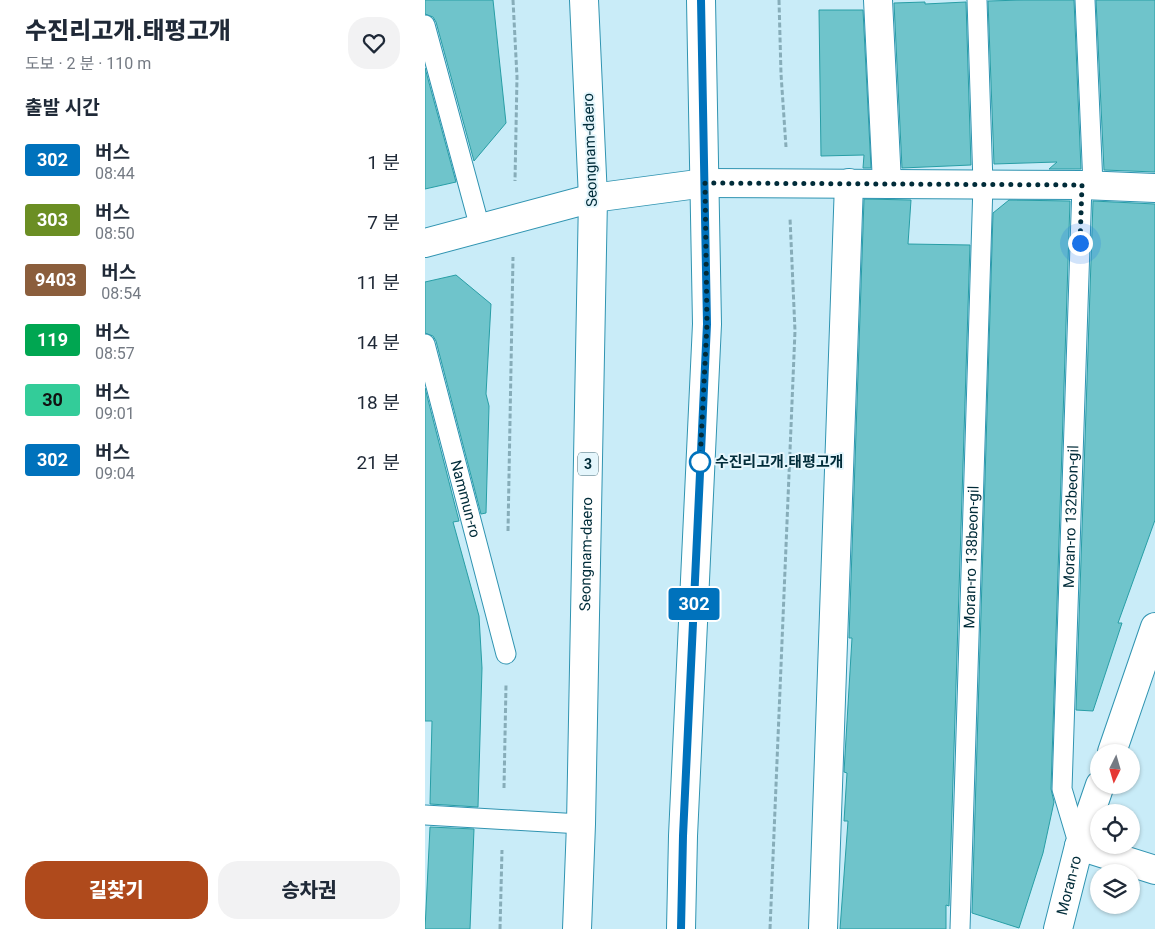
<!DOCTYPE html>
<html lang="ko">
<meta charset="utf-8">
<style>
:root{--surface:#fff;--page:#f2f2f3;--text:#1f2937;--muted:#747a83;--accent:#af4a1c}
body{margin:0;font-family:Roboto,"Noto Sans KR",sans-serif;background:var(--page);color:var(--text);height:100vh;display:flex;flex-direction:column;font-size:19px;white-space:nowrap}
*{box-sizing:border-box;margin:0}
p{font-size:16px;color:var(--muted)}
.icon{flex:none;width:28px;height:28px;fill:none;stroke:currentColor;stroke-width:2;stroke-linecap:round;stroke-linejoin:round}
.map{position:relative;flex:1;overflow:hidden}
.panel{display:flex;flex-direction:column;background:var(--surface);width:425px}
.panel>*{flex:none}
.badge{padding:0 10px;border-radius:4px;font-size:18px;line-height:32px}
.needle{width:32px;rotate:185deg}
.tools{position:absolute;left:665px;top:744px;display:grid;gap:10px}
.tools a{display:grid;place-items:center;width:50px;height:50px;border-radius:50%;background:var(--surface);box-shadow:0 1px 4px #0004;font-size:25px}
.you{position:absolute;width:25px;height:25px;margin:-12px;border:4px solid #fff;border-radius:50%;background:#1a73e8;box-shadow:0 0 0 8px #1a73e833}
.map>.badge{position:absolute;translate:-50% -50%;box-shadow:0 0 0 2px #fff}
h2{padding:0 25px;font-size:19px;line-height:45px}
.round{display:grid;place-items:center;flex:none;width:52px;height:52px;border-radius:20px;background:var(--page)}
.summary{display:flex;align-items:center;justify-content:space-between;height:85px;padding:0 25px}
h1{font-size:24px;font-weight:800;line-height:38px}
.primary-button{display:flex;gap:10px;margin-top:auto;padding:10px 25px}
.primary-button a{flex:1;height:58px;border-radius:20px;background:var(--accent);color:#fff;font-size:20px;font-weight:800;line-height:58px;text-align:center}
.primary-button a+a{background:var(--page);color:var(--text)}
ul{padding:0;list-style:none}
li{display:flex;align-items:center;gap:15px;height:60px;padding:0 25px}
li div{flex:1}
li b{display:block;font-size:19px}
li em{font-style:normal}
li .badge{min-width:55px;font-weight:700;text-align:center}
main{display:flex;flex:1;min-height:0}
.map>svg:first-child{display:block}
.building{fill:#6fc4cb;stroke:#289ea6}
.lines{fill:none;stroke-linecap:round;stroke-linejoin:round}
.lane-casing{stroke:#3094b1;stroke-width:21}
.street-casing{stroke:#3094b1;stroke-width:30}
.secondary-casing{stroke:#3094b1;stroke-width:30}
.primary-casing{stroke:#3094b1;stroke-width:30}
.path{stroke:#87adb9;stroke-width:3;stroke-dasharray:5 2.5;stroke-linecap:butt}
.lane{stroke:#fff;stroke-width:19}
.street{stroke:#fff;stroke-width:28}
.secondary{stroke:#fff;stroke-width:28}
.primary{stroke:#fff;stroke-width:28}
.line-casing{stroke:#fff;stroke-width:11}
.line{stroke:#0072bc;stroke-width:8}
.walk{stroke:#012c39;stroke-width:5;stroke-dasharray:0 9}
.stop-dot{fill:#fff;stroke:#0072bc;stroke-width:2.5}
.labels{text-anchor:middle;stroke-width:4;stroke-linejoin:round;paint-order:stroke}
.shield{fill:#e5f6fc;stroke:#456974;stroke-width:1}
.shield-label{font-size:14px;font-weight:bold;fill:#012c39}
.street-label{font-size:15px;fill:#012c39;stroke:#e5f6fc}
.stop-label{font-size:15px;font-weight:bold;fill:#012c39;stroke:#e5f6fc;text-anchor:start}
</style>
<main>
<section class="panel">
<div class="summary"><div><h1>수진리고개.태평고개</h1><p>도보 · 2 분 · 110 m</p></div><a class="round"><svg class="icon" aria-label="heart" viewBox="0 0 24 24"><path d="M12 20l-8-8c-3-5 5-10 8-4 3-6 11-1 8 4z"/></svg></a></div>
<h2>출발 시간</h2>
<ul>
<li><span class="badge" style="background:#0072bc;color:#fff">302</span><div><b>버스</b><p>08:44</p></div><em>1 분</em></li>
<li><span class="badge" style="background:#6b8e23;color:#fff">303</span><div><b>버스</b><p>08:50</p></div><em>7 분</em></li>
<li><span class="badge" style="background:#8b5e3c;color:#fff">9403</span><div><b>버스</b><p>08:54</p></div><em>11 분</em></li>
<li><span class="badge" style="background:#00a651;color:#fff">119</span><div><b>버스</b><p>08:57</p></div><em>14 분</em></li>
<li><span class="badge" style="background:#3c9;color:#111">30</span><div><b>버스</b><p>09:01</p></div><em>18 분</em></li>
<li><span class="badge" style="background:#0072bc;color:#fff">302</span><div><b>버스</b><p>09:04</p></div><em>21 분</em></li>
</ul>
<div class="primary-button"><a>길찾기</a><a>승차권</a></div>
</section>
<div class="map">
<svg width="730" height="929" viewBox="0 0 730 929">
<rect width="100%" height="100%" fill="#c9ecf8"/>
<g class="building">
<path d="M 0,0 L 68,0 L 81,123 L 49,161 L 11,22 L 8,17 L 0,14 Z"/>
<path d="M 598,0 L 649,0 L 656,169 L 624,169 L 632,162 L 569,164 L 563,1 Z"/>
<path d="M 671,0 L 730,0 L 730,172 L 679,170 Z"/>
<path d="M 500,2 L 500,4 L 541,2 L 546,165 L 477,168 L 469,3 Z"/>
<path d="M 394,10 L 438,10 L 446,168 L 438,168 L 439,155 L 396,156 Z"/>
<path d="M 0,68 L 31,182 L 0,189 Z"/>
<path d="M 439,199 L 486,200 L 483,244 L 545,245 L 524,906 L 521,905 L 521,929 L 415,929 L 423,821 L 419,821 L 422,773 L 419,772 L 427,638 L 424,638 Z"/>
<path d="M 584,200 L 645,201 L 626,789 L 629,802 L 618,853 L 594,928 L 547,913 L 568,213 Z"/>
<path d="M 668,201 L 730,204 L 730,520 L 693,623 L 697,623 L 668,711 L 651,710 Z"/>
<path d="M 31,275 L 66,304 L 61,394 L 64,406 L 61,513 L 56,514 L 11,341 L 8,336 L 0,333 L 0,282 Z"/>
<path d="M 0,388 L 34,521 L 28,522 L 54,616 L 57,668 L 53,807 L 5,804 L 7,721 L 0,721 Z"/>
<path d="M 5,827 L 49,829 L 45,929 L 0,929 Z"/>
</g>
<g class="lines">
<defs>
<g id="lane">
<path d="M 660,0 L 668,185"/>
<path d="M 0,25 L 55,228"/>
<path id="s1" d="M 0,344 L 81,654"/>
<path d="M 0,815 L 156,824"/>
<path id="s2" d="M 654,846 L 637,789 L 657,185"/>
<path id="s3" d="M 535,929 L 558,184 L 552,0"/>
</g>
<g id="street">
<path d="M 453,0 L 462,183"/>
<path d="M 280,183 L 657,185 L 730,188"/>
<path d="M 687,752 L 730,627"/>
<path d="M 654,846 L 730,870"/>
<path d="M 398,929 L 424,183"/>
<path id="s4" d="M 633,929 L 654,846 L 675,785"/>
</g>
<path id="secondary" d="M 0,243 L 168,198 L 280,183"/>
<g id="primary">
<path id="s5" d="M 152,929 L 156,824 L 168,198 L 159,0"/>
<path d="M 256,929 L 258,836 L 282,324 L 276,0"/>
</g>
</defs>
<use href="#lane" class="lane-casing"/>
<use href="#street" class="street-casing"/>
<use href="#secondary" class="secondary-casing"/>
<use href="#primary" class="primary-casing"/>
<g class="path">
<path d="M 88,0 L 92,77 L 90,181"/>
<path d="M 354,0 L 356,74 L 361,147"/>
<path d="M 83,531 L 88,257"/>
<path d="M 79,788 L 81,685"/>
<path d="M 75,929 L 77,850"/>
<path d="M 345,929 L 370,331 L 365,218"/>
</g>
<use href="#lane" class="lane"/>
<use href="#street" class="street"/>
<use href="#secondary" class="secondary"/>
<use href="#primary" class="primary"/>
</g>
<g class="lines">
<defs>
<path id="line" d="M 256,929 L 258,836 L 282,324 L 276,0"/>
</defs>
<use href="#line" class="line-casing"/>
<use href="#line" class="line"/>
<path class="walk" d="M 275,462 L 282,324 L 280,183 L 657,185 L 655,243"/>
</g>
<circle class="stop-dot" cx="275" cy="462" r="10"/>
<g class="labels">
<rect class="shield" x="153" y="452.5" width="20" height="23" rx="4"/>
<g class="shield-label">
<text x="163" y="469">3</text>
</g>
<g class="street-label">
<text transform="translate(165 150) rotate(-92)" y="5">Seongnam-daero</text>
<text dy="5" stroke="none"><textPath href="#s1" startOffset="160">Nammun-ro</textPath></text>
<text dy="5" stroke="none"><textPath href="#s2" startOffset="332">Moran-ro 132beon-gil</textPath></text>
<text dy="5" stroke="none"><textPath href="#s5" startOffset="375">Seongnam-daero</textPath></text>
<text dy="5" stroke="none"><textPath href="#s3" startOffset="372">Moran-ro 138beon-gil</textPath></text>
<text dy="5" stroke="none"><textPath href="#s4" startOffset="45">Moran-ro</textPath></text>
</g>
<g class="stop-label">
<text x="290" y="467">수진리고개.태평고개</text>
</g>
</g>
</svg>
<div class="tools">
<a><svg class="needle" viewBox="-14 -14 28 28"><path d="M0-13l5 13h-10z" fill="#e53935"/><path d="M0 13l5-13h-10z" fill="#747a83"/></svg></a>
<a><svg class="icon" aria-label="locate" viewBox="0 0 24 24"><circle cx="12" cy="12" r="6"/><path d="M12 2v4M12 18v4M2 12h4M18 12h4"/></svg></a>
<a><svg class="icon" aria-label="layers" viewBox="0 0 24 24"><path d="M12 4l9 5-9 5-9-5zM3 14l9 5 9-5"/></svg></a>
</div>
<div class="you" style="left:655px;top:243px"></div>
<b class="badge" style="left:269px;top:604px;background:#0072bc;color:#fff">302</b>
</div>
</main>
